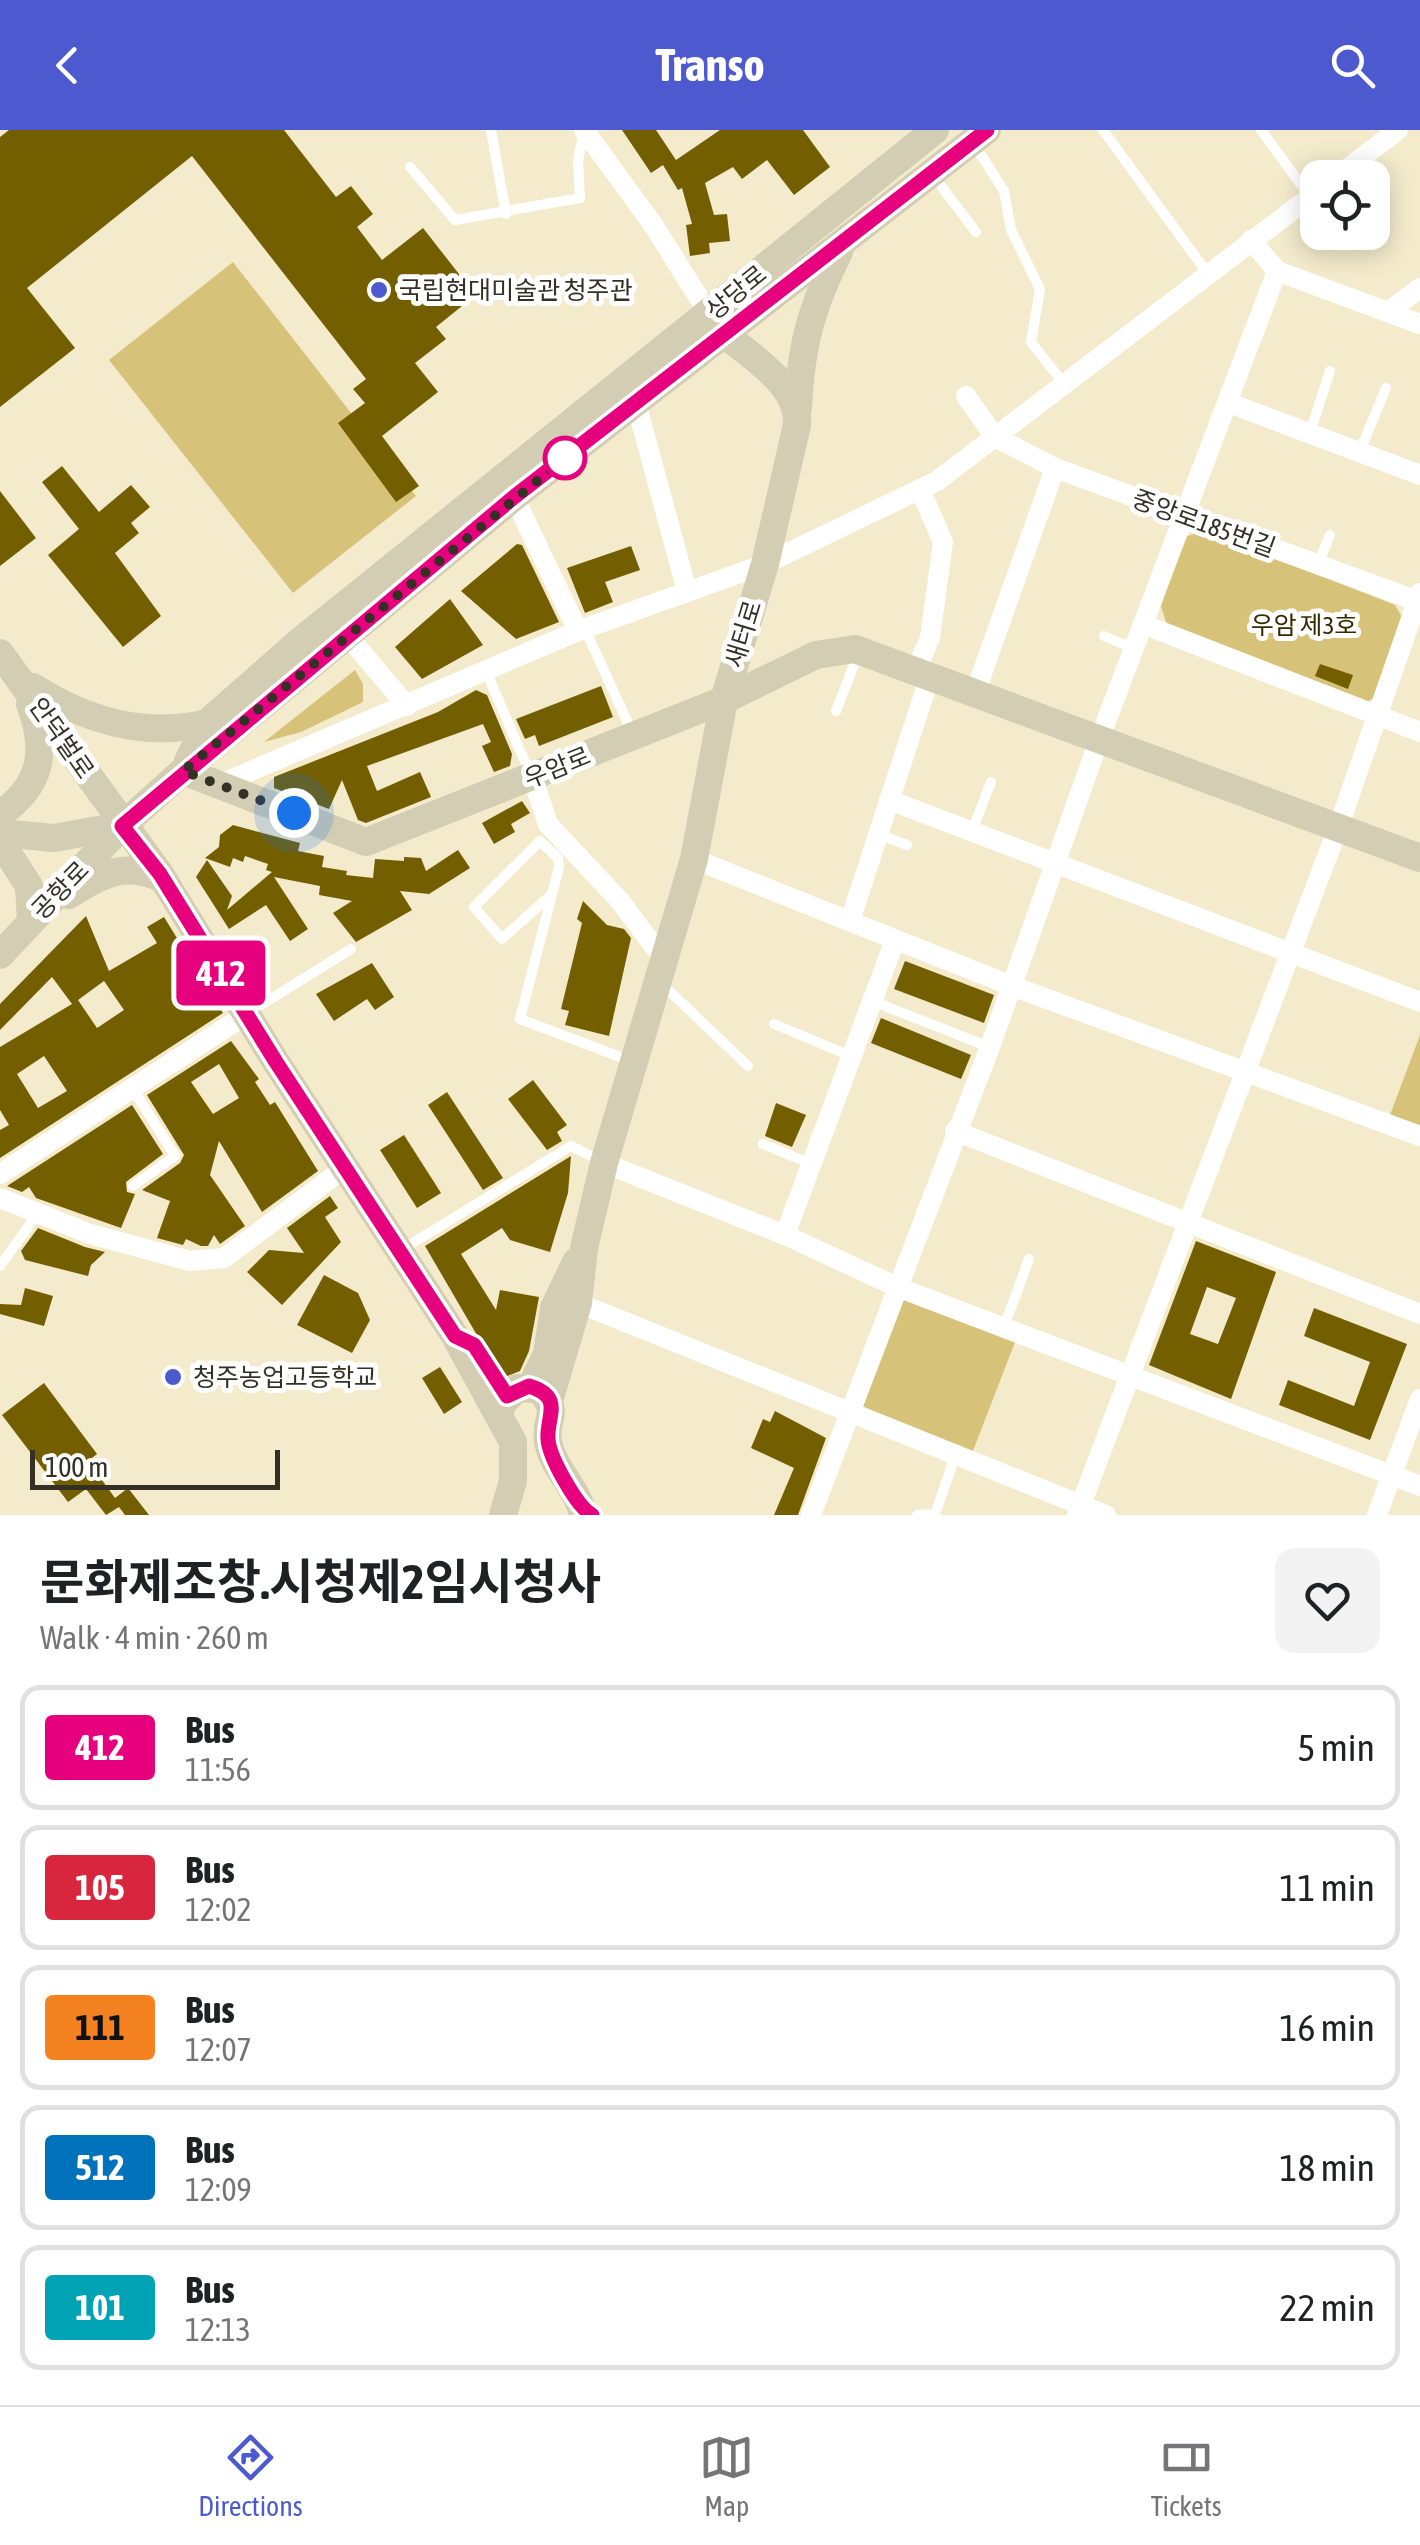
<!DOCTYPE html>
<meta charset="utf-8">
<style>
:root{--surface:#fff;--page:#f2f2f2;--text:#202124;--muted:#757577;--line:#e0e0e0;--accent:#4d5acf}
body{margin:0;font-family:"Asap Condensed","Noto Sans KR",sans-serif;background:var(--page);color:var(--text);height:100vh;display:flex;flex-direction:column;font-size:38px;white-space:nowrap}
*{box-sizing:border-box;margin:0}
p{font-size:32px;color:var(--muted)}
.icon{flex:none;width:55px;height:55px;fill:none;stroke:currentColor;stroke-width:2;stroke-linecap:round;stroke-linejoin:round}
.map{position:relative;height:1385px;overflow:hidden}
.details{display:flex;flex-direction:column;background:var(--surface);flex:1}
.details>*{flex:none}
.badge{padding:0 20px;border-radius:8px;font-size:35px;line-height:65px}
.controls{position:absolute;left:1300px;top:30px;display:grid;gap:20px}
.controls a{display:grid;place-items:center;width:90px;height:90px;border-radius:20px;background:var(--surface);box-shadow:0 5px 25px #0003;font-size:50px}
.scale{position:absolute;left:30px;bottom:25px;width:250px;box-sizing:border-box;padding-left:10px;border:5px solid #343024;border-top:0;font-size:28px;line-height:35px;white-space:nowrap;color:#343024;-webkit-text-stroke:8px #fff;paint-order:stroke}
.you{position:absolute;width:50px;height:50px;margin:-25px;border:8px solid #fff;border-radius:50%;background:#1a73e8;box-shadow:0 0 0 15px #1a73e833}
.map>.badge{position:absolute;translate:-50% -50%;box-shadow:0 0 0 5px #fff}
.round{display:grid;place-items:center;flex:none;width:105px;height:105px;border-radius:20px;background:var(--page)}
.overview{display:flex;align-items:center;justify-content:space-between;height:170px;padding:0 40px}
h1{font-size:48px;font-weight:700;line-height:75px}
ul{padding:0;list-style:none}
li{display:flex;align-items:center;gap:30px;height:125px;margin:0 20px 15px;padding:0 20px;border:5px solid var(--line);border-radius:20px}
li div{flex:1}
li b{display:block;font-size:38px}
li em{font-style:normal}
li .badge{min-width:110px;font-weight:700;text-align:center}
header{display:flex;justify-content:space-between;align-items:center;height:130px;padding:0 40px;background:var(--accent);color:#fff;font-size:45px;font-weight:700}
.dock{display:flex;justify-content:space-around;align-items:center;height:140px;border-top:2px solid var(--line);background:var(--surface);font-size:28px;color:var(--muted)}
.dock a{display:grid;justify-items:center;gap:5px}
.dock .current{color:var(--accent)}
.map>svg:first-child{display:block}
.green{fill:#d7c27a}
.building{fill:#735e00;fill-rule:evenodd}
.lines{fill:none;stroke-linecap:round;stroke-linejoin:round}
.lane{stroke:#fff;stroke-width:10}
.street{stroke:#fff;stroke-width:20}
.secondary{stroke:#d3cdb4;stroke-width:28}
.line-casing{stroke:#fff;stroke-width:22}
.line{stroke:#e6007e;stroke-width:15}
.walk{stroke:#343024;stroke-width:10;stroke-dasharray:0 18}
.poi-dot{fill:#4d5acf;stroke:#fff;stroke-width:4}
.stop-dot{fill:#fff;stroke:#e6007e;stroke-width:5}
.labels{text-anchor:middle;stroke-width:10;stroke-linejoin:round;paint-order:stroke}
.poi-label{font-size:25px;fill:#343024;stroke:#fff;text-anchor:start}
.street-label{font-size:25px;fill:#343024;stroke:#fff}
.park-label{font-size:25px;fill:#362a00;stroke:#fff}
</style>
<header><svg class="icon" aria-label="back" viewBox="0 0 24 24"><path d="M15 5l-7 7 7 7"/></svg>Transo<svg class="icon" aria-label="search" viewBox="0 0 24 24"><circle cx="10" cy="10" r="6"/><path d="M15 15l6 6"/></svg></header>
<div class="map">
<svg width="1420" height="1385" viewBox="0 0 1420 1385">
<rect width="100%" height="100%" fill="#f4ebcc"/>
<g class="green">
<path d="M 233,132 L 416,366 L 293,463 L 109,230 Z"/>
<path d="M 1205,400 L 1395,475 L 1402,487 L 1374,568 L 1363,574 L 1167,495 L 1161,476 L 1185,407 Z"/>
<path d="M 355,540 L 363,554 L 363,572 L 301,602 L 264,612 Z"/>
<path d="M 1420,905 L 1420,997 L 1390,985 Z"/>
<path d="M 910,1166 L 1017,1207 L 971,1326 L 870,1287 L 860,1275 L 897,1175 Z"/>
</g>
<g class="building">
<path d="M 9,0 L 284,0 L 336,67 L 351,56 L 373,84 L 357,97 L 382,130 L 423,98 L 459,144 L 462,176 L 436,197 L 446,209 L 415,233 L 438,262 L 382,306 L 419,356 L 396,372 L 338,293 L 365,273 L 353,259 L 366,249 L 192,26 L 27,158 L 75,218 L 0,277 L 0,7 Z"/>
<path d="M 622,0 L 656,0 L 676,30 L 720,0 L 803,0 L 830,37 L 794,65 L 767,30 L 742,49 L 733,37 L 705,53 L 714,85 L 727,84 L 730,111 L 709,113 L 710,123 L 690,126 L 686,95 L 692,94 L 682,58 L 678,60 L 663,35 L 651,43 Z"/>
<path d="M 62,336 L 99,382 L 131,355 L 150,377 L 131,393 L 139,403 L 115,423 L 161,486 L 123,517 L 48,425 L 79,399 L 42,352 Z"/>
<path d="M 0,361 L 36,408 L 0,436 Z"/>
<path d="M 517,414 L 522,415 L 559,492 L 516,509 L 461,461 Z"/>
<path d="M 631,416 L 640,440 L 605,452 L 613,472 L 585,483 L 567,438 Z"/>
<path d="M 450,469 L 483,515 L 422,549 L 395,517 Z"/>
<path d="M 1320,534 L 1353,545 L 1348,559 L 1315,546 Z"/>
<path d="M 601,556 L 613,587 L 539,616 L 535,605 L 525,609 L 516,589 Z"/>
<path d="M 476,560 L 487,565 L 512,624 L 510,636 L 494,642 L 482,616 L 491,612 L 483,594 L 367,636 L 377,661 L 420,642 L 431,667 L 366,693 L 358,690 L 342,650 L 329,679 L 274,658 L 274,647 L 438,582 Z"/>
<path d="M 522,671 L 530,683 L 511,694 L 515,702 L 494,714 L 482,693 Z"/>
<path d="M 233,695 L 300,713 L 298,721 L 324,726 L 322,737 L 347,741 L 346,745 L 373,748 L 375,729 L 404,731 L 404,727 L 421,728 L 426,741 L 458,720 L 470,738 L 429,764 L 400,761 L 412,780 L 356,812 L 333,783 L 352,771 L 319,765 L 320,756 L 274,747 L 308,799 L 290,811 L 266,775 L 229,799 L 196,747 L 207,730 L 232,766 L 227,780 L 272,742 L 266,740 L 268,734 L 245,726 L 243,732 L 233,728 L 230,737 L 205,728 L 219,717 L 220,705 Z"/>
<path d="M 583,771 L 607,795 L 624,799 L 631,808 L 609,906 L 565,895 L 569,881 L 561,879 L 582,793 L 577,789 Z"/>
<path d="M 86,786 L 109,841 L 157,813 L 147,797 L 164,787 L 223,883 L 0,1028 L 0,1000 L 9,995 L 0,980 L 0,917 L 72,874 L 52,847 L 0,900 L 0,874 ZM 104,851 L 124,880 L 97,898 L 78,870 ZM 44,926 L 67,961 L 38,978 L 17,944 Z"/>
<path d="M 905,831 L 994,865 L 984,893 L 894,859 Z"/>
<path d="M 372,833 L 394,867 L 375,880 L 367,869 L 334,891 L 316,864 Z"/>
<path d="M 881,888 L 971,925 L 961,949 L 871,913 Z"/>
<path d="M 231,911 L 259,949 L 255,952 L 270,975 L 275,972 L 318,1041 L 262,1082 L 219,1011 L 210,1045 L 245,1096 L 220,1114 L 214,1105 L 208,1116 L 201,1116 L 186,1109 L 183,1115 L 157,1108 L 170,1071 L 142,1060 L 180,1033 L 184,1025 L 147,965 ZM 219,934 L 239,968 L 213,984 L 191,952 Z"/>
<path d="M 533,950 L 567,995 L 557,1002 L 562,1011 L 547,1020 L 508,969 Z"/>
<path d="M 447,962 L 503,1048 L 483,1060 L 428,975 Z"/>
<path d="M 776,973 L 806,985 L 792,1017 L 765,1006 Z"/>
<path d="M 132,975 L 163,1024 L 126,1052 L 127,1062 L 135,1064 L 121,1098 L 36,1068 L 29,1057 L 22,1062 L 7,1056 Z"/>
<path d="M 404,1005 L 441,1063 L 417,1078 L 380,1020 Z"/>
<path d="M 571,1026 L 568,1063 L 550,1122 L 510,1110 L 502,1098 L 461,1124 L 496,1180 L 500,1160 L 539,1167 L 529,1221 L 520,1241 L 502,1248 L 425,1116 Z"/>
<path d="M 330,1066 L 338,1078 L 325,1087 L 341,1112 L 282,1175 L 247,1142 L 269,1120 L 304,1123 L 287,1098 Z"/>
<path d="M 38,1098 L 85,1117 L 105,1122 L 91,1135 L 88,1146 L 25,1130 L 21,1121 Z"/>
<path d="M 1196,1111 L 1276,1142 L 1231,1269 L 1149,1235 ZM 1207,1157 L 1236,1168 L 1218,1214 L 1190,1204 Z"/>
<path d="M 324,1145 L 358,1163 L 370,1190 L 352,1223 L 297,1195 Z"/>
<path d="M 25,1158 L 53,1166 L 44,1196 L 0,1184 L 0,1174 L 21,1175 Z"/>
<path d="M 1314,1178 L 1407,1214 L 1370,1310 L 1279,1275 L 1288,1250 L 1354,1276 L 1370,1232 L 1304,1206 Z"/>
<path d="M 440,1237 L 462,1272 L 444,1284 L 422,1248 Z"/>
<path d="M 44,1253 L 97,1324 L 88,1331 L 115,1368 L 128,1358 L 149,1385 L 125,1385 L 119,1377 L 106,1385 L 86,1359 L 68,1372 L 2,1285 Z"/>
<path d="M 775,1281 L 826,1308 L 798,1385 L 774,1385 L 794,1338 L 751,1318 L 763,1289 L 770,1292 Z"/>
</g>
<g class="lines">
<g class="lane">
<path d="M 491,0 L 506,84"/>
<path d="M 1103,0 L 1208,144"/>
<path d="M 1261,0 L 1310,67"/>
<path d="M 974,14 L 1004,61 L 1011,100 L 1040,159 L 1031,212 L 1064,254"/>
<path d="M 410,37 L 455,90 L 580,68 L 578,31 L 584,0"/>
<path d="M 932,44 L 976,102"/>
<path d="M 1310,303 L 1330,241"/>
<path d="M 1360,321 L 1386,258"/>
<path d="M 1318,434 L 1330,405"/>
<path d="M 585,499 L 632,602"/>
<path d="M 1104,506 L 1135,519"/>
<path d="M 486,541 L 531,646"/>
<path d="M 836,581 L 859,522"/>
<path d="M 972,701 L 991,652"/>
<path d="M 878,704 L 907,715"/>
<path d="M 552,764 L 502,809 L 474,777 L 540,711 L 558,728 L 559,737 L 520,889 L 631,931"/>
<path d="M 662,854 L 748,936"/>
<path d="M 872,871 L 989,917"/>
<path d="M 248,883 L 351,819"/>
<path d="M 774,894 L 851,926"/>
<path d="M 133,959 L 175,1026 L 133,1056"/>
<path d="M 763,1014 L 811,1034"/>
<path d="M 403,1119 L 571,1016 L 603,1032"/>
<path d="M 0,1136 L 38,1083"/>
<path d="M 1004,1197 L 1029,1129"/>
<path d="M 917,1385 L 935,1384 L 955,1327"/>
</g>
<g class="street">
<path d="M 584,0 L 654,96 L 714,192"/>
<path d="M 1335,48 L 1398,0"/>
<path d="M 1251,110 L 1277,141 L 1420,194"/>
<path d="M 1388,182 L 1420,158"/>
<path d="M 966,266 L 995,307 L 1055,338 L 1420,472"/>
<path d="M 636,273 L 687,461"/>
<path d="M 1229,273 L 1420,345"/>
<path d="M 514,367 L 578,501"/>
<path d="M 1145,495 L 1420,602"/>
<path d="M 347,505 L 407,576"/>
<path d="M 914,544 L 930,508 L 943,412 L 920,359"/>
<path d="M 974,566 L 1055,338"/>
<path d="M 532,647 L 548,694 L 620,771 L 665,831"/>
<path d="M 223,653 L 578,501 L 765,434 L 937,351 L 1318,61"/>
<path d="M 889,670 L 1420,872"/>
<path d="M 694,729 L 1012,856 L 1420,1006"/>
<path d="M 850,791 L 929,549"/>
<path d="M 955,1001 L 1420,1184"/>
<path d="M 604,1033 L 785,1105 L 897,1157 L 1420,1356"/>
<path d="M 0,1044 L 247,884"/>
<path d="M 0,1068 L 90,1104 L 190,1131 L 224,1128 L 346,1037"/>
<path d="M 785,1105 L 895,810"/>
<path d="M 578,1173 L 1106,1385"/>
<path d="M 811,1385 L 990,917 L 1099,610 L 1277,141"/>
<path d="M 1077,1385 L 1338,698 L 1420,463"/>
<path d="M 1377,1385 L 1420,1269"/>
</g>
<g class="secondary">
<path d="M 798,278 C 801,215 811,178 839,122"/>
<path d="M 0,523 L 160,744 L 276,932 L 455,1206 L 513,1312 L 513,1351 L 503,1385"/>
<path d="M 33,557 C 87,591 144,608 207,593"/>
<path d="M 188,631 L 207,593 L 299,512 L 935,0"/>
<path d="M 183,641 L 366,712 L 724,570 L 816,525 L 855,519 L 1420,728"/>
<path d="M 0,684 C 43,655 47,620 30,574"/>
<path d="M 0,703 L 54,708 L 120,696"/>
<path d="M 0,711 L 29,756 L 31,791"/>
<path d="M 69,765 C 101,744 126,731 163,749"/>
<path d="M 0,825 L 122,696 L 183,641 L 514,367 L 987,0"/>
<path d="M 536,1246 L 547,1224 L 554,1178 L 576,1132"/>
<path d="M 549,1271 L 578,1173 L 584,1118 L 604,1033 L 694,729 L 724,570 L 765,434 L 797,295 C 800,255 753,229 726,205"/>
<path d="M 499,1285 L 502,1274 L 517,1258 L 539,1259 C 562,1285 544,1286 548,1312 C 553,1339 578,1358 583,1385"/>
</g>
</g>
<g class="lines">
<defs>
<path id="line" d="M 592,1385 C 577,1377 549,1327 548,1309 C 546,1287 565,1267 529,1256 L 507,1266 L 474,1215 L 455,1206 L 276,932 L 160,744 L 122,696 L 514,367 L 987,0"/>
</defs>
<use href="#line" class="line-casing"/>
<use href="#line" class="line"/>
<path class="walk" d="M 294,683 L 183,641 L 575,320 L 565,328"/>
</g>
<g class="poi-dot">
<circle cx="379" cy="160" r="10"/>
<circle cx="173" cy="1247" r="10"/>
</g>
<circle class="stop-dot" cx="565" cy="328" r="20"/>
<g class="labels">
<g class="poi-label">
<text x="399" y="169">국립현대미술관 청주관</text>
<text x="193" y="1256">청주농업고등학교</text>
</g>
<g class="street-label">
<text transform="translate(736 162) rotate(-39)" y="9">상당로</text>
<text transform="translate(1204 393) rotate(20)" y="9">중앙로185번길</text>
<text transform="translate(743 504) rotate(-73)" y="9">새터로</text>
<text transform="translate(62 608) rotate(55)" y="9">안덕벌로</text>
<text transform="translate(557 637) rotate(-22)" y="9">우암로</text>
<text transform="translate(60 760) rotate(-46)" y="9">공항로</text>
</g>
<g class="park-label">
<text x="1304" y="504">우암 제3호</text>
</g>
</g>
</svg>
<div class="controls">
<a><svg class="icon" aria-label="locate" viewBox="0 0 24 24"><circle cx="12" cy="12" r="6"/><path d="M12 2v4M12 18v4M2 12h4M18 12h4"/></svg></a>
</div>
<div class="scale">100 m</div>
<div class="you" style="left:294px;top:683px"></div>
<b class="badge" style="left:221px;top:843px;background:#e6007e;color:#fff">412</b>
</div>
<section class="details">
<div class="overview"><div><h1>문화제조창.시청제2임시청사</h1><p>Walk · 4 min · 260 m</p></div><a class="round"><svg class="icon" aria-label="heart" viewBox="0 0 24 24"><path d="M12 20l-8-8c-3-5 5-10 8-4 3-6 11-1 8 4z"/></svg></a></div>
<ul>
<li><span class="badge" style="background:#e6007e;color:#fff">412</span><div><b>Bus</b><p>11:56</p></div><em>5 min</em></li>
<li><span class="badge" style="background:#d7263d;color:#fff">105</span><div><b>Bus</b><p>12:02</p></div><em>11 min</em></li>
<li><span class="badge" style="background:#f58220;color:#111">111</span><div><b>Bus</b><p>12:07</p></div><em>16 min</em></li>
<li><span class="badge" style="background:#0072bc;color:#fff">512</span><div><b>Bus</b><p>12:09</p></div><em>18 min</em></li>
<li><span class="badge" style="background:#00a3b4;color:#fff">101</span><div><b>Bus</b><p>12:13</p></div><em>22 min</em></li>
</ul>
</section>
<nav class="dock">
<a class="current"><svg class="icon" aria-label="directions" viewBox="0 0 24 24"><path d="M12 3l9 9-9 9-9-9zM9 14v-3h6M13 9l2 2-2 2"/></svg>Directions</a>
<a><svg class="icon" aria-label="map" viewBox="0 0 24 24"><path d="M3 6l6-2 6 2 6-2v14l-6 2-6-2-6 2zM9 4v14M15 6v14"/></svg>Map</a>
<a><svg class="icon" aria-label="tickets" viewBox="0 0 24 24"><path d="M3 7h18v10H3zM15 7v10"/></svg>Tickets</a>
</nav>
